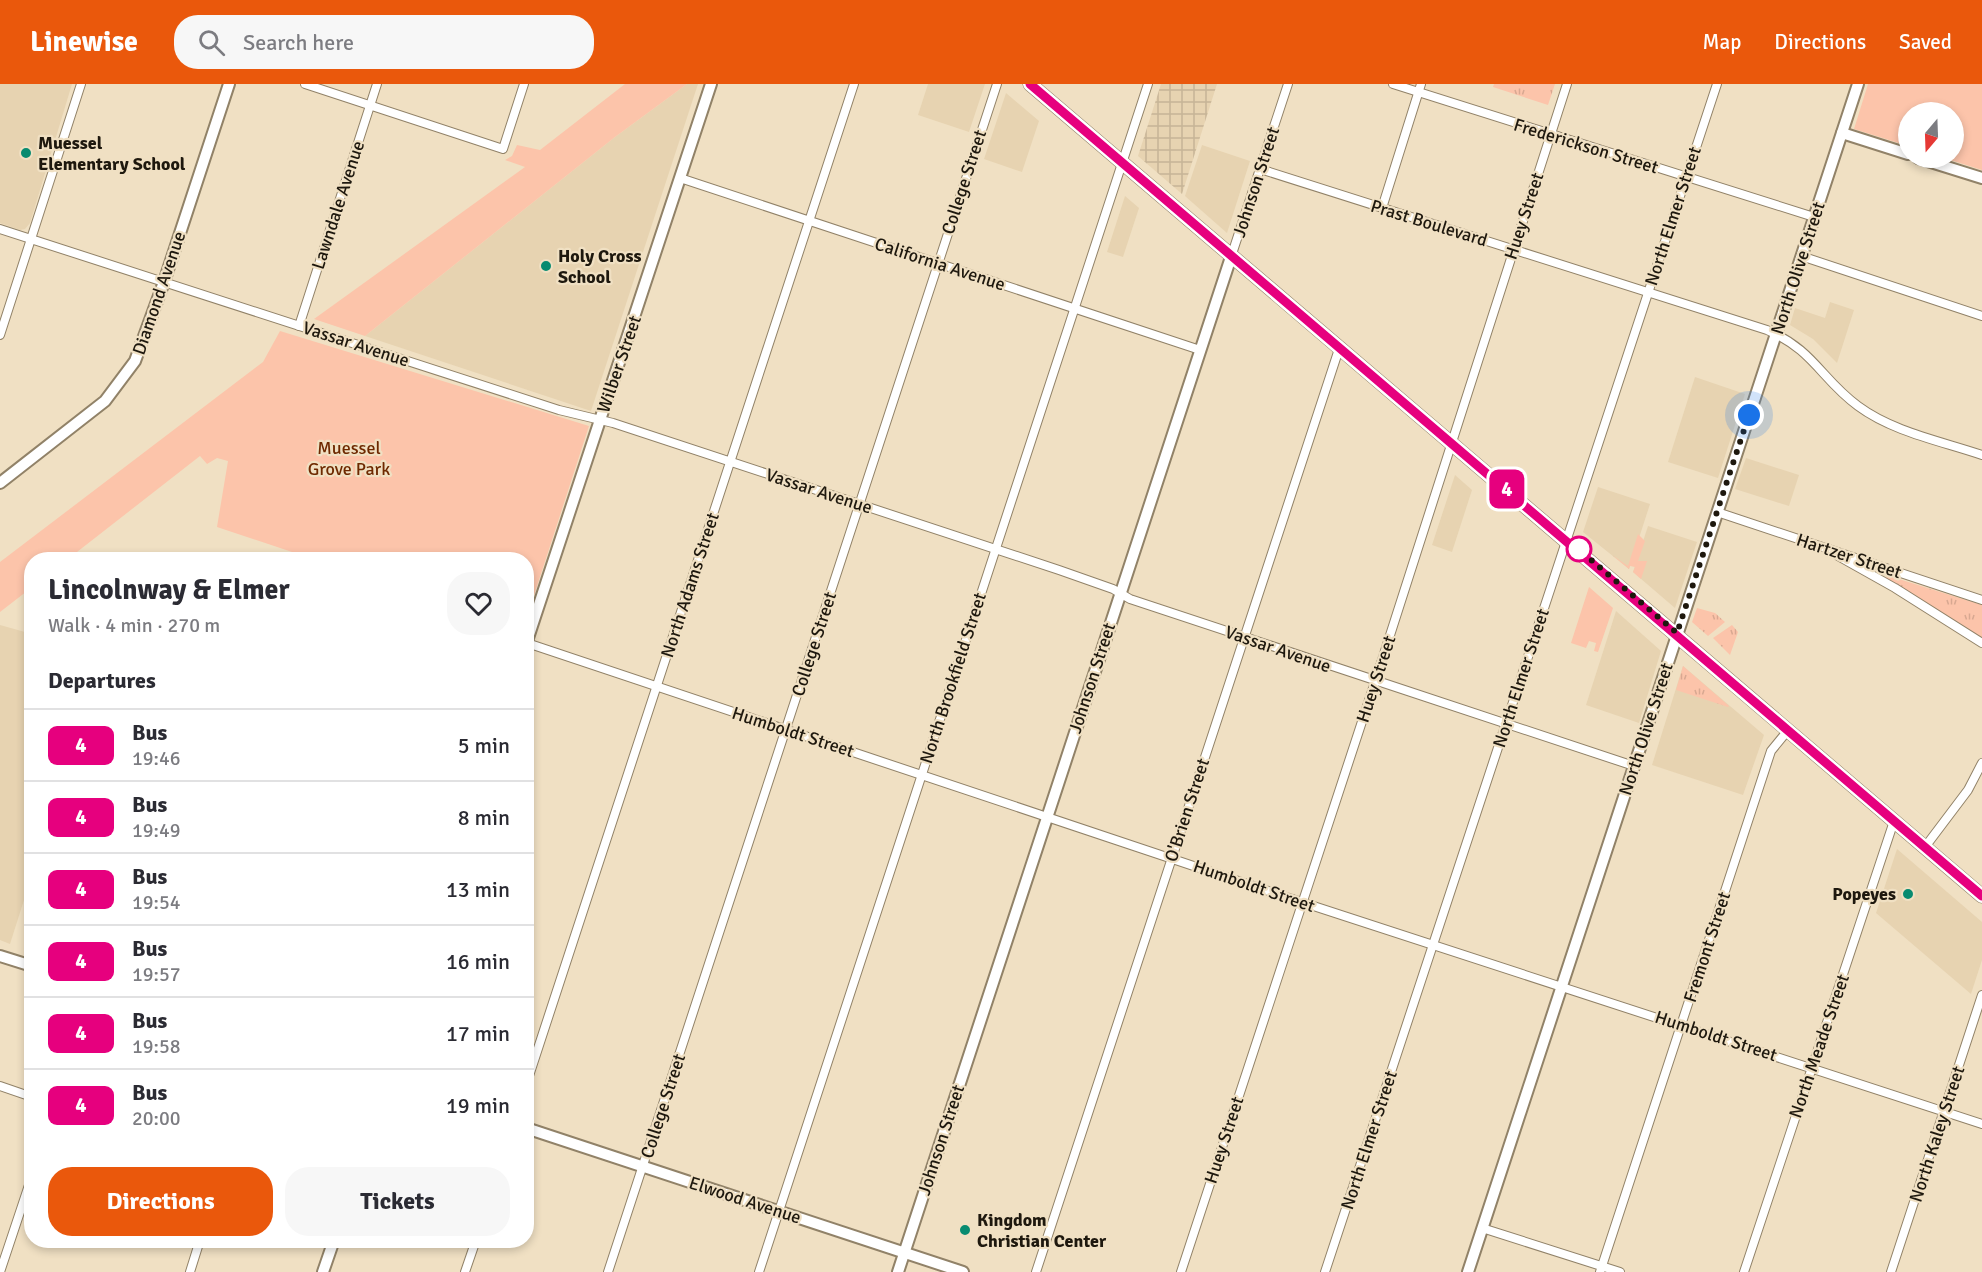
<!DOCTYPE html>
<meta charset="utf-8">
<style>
:root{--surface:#fff;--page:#f7f7f7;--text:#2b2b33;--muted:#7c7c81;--line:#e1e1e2;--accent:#ea580c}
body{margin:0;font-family:Signika,sans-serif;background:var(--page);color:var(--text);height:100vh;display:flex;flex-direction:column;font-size:22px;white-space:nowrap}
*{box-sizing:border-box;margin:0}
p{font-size:20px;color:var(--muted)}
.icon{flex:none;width:33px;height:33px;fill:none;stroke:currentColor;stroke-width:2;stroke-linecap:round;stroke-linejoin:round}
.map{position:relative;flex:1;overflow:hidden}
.drawer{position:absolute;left:24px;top:468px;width:510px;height:696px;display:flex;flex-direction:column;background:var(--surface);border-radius:24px;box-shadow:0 3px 9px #0003}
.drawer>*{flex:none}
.badge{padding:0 12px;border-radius:9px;font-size:21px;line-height:39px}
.needle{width:39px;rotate:199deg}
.buttons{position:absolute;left:1898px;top:18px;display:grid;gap:12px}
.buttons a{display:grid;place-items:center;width:66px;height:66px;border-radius:50%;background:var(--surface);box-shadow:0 3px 9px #0003;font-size:30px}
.you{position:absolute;width:30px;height:30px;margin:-15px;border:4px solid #fff;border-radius:50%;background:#1a73e8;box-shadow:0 0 0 9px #1a73e833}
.map>.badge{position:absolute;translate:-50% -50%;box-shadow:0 0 0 3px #fff}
h2{padding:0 24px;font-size:22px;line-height:54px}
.round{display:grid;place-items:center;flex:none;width:63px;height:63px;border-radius:24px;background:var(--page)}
.head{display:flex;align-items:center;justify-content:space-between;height:102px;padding:0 24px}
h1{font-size:28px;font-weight:700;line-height:45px}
.button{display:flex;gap:12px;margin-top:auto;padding:12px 24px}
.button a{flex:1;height:69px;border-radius:24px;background:var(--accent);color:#fff;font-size:24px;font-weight:700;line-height:69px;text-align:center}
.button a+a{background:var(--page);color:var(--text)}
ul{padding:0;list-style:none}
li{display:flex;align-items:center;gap:18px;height:72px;padding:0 24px;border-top:2px solid var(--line)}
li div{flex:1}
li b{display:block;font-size:22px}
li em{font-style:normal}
li .badge{min-width:66px;font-weight:700;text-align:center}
header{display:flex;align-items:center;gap:36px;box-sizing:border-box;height:84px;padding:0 30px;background:var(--accent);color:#fff}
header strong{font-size:28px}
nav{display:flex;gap:33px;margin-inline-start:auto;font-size:21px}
.search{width:420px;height:54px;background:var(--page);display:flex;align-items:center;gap:15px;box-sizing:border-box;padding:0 21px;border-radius:24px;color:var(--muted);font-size:22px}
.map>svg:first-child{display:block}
.built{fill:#e7d3b1}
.industrial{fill:url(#industrial-grid)}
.grass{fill:url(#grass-tufts)}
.green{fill:#fcc4aa}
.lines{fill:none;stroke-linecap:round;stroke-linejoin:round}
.street-casing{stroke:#918268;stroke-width:10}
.secondary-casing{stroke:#918268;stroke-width:14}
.primary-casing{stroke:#918268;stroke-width:15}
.street{stroke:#fff;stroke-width:8}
.secondary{stroke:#fff;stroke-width:10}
.primary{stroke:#fff;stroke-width:12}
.line-casing{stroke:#fff;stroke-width:14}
.line{stroke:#e6007e;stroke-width:9}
.walk{stroke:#1e180e;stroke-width:6;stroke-dasharray:0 10.8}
.poi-dot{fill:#088b70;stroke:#f0e0c3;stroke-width:2}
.stop-dot{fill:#fff;stroke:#e6007e;stroke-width:3}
.labels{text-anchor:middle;stroke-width:4.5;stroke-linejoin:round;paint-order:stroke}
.poi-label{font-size:18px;font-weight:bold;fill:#1e180e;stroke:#f0e0c3;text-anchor:start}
.street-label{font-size:18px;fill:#1e180e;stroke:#f0e0c3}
.park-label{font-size:18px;fill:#6e2900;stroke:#f0e0c3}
</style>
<header>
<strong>Linewise</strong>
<div class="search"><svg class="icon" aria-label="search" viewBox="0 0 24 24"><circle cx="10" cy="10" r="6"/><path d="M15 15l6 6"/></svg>Search here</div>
<nav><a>Map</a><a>Directions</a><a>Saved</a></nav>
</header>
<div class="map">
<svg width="1982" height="1188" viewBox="0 0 1982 1188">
<defs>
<pattern id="industrial-grid" width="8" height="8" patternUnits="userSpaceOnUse" patternTransform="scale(1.5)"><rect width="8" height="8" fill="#e7d3b1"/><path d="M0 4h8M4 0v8" fill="none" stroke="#c6b497"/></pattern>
<pattern id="grass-tufts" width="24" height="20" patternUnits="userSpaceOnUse" patternTransform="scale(1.5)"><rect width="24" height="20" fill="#fcc4aa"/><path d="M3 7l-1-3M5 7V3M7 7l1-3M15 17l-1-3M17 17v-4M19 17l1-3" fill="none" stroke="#d8a891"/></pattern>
</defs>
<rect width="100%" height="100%" fill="#f0e0c3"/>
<g class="built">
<path d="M 0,0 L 72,0 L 30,139 L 25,145 L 20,146 L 0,139 Z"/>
<path d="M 687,0 L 698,0 L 591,327 L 365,252 L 615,53 Z"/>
<path d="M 928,0 L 985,0 L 969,48 L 918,31 Z"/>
<path d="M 1006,9 L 1039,37 L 1022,88 L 984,75 Z"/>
<path d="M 1202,61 L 1250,77 L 1227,149 L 1185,112 Z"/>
<path d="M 1125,112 L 1139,124 L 1123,173 L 1107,168 Z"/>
<path d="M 1830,218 L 1854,226 L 1837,279 L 1813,255 L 1790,241 L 1795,224 L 1825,234 Z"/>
<path d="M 1695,293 L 1745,310 L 1718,394 L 1668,378 Z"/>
<path d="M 1746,374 L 1799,391 L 1789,422 L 1735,405 Z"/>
<path d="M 1455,391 L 1472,406 L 1452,468 L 1432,461 Z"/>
<path d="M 1598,403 L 1650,420 L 1629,485 L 1583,448 Z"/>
<path d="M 1648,442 L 1697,458 L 1675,524 L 1633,488 Z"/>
<path d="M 1616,527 L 1661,567 L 1639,639 L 1586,621 Z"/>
<path d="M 0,541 L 32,550 L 31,794 L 10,860 L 0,856 Z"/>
<path d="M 1683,582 L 1764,651 L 1743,711 L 1652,681 Z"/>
<path d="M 1897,765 L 1982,838 L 1982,876 L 1971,910 L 1876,829 Z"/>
</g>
<path class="industrial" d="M 1161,0 L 1217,0 L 1182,110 L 1138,72 Z"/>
<g class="grass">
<path d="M 1494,0 L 1555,0 L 1548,21 L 1493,3 Z"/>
<path d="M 1638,450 L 1645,457 L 1638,477 L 1647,477 L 1641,495 L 1633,488 L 1635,483 L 1630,482 L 1629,485 L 1612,471 L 1628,482 Z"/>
<path d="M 1886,491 L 1982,521 L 1982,556 L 1887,497 Z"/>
<path d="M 1697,524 L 1715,529 L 1725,538 L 1708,552 L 1692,538 Z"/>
<path d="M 1732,541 L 1738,548 L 1730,571 L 1713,554 Z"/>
<path d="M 1683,582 L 1729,622 L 1728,623 L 1676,606 Z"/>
</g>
<g class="green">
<path d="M 625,0 L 687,0 L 615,53 L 365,252 L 314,235 L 525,83 L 505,76 L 512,72 L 517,61 L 540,66 Z"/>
<path d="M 1868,0 L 1982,0 L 1982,86 L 1944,74 L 1953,74 L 1953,28 L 1908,28 L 1908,62 L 1854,45 Z"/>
<path d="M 280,247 L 589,342 L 527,533 L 526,476 L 313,475 L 217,443 L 228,377 L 217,374 L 207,380 L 200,372 L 68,475 L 32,476 L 31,504 L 0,528 L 0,478 L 263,278 Z"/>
<path d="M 1589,503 L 1613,524 L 1598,568 L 1594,567 L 1596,559 L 1589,557 L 1586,564 L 1571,559 Z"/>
</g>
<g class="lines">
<defs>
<g id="street">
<path d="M 305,0 L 503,65 L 524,0"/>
<path d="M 1393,0 L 1814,133"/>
<path d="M 1260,85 L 1767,246 C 1814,266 1821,295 1858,322 C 1893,348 1941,357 1982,371"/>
<path d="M 680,94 L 1200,266"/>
<path d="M 1382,124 L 1421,0"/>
<path d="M 0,145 L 559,326 L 613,339 L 1059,486 L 1113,505 L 1130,515 L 1634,682"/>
<path d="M 1801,172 L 1982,232"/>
<path d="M 1231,173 L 1288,0"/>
<path d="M 299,242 L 377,0"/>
<path d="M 0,251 L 81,0"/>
<path d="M 1717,428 L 1982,516"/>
<path d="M 1838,472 L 1895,504 L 1982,559"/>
<path d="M 527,559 L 1292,815 L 1982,1040"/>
<path d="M 1925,763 L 1968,706 L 1982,679"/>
<path d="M 526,1001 L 854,0"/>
<path d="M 0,1002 L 32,1013"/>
<path d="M 1482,1144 L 1620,1188"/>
<path d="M 0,1188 L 32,1092"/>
<path d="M 190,1188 L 200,1156"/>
<path d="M 465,1188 L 476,1156"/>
<path d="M 608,1188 L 997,0"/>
<path d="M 759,1188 L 1148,0"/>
<path d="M 1036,1188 L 1339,265"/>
<path d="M 1181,1188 L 1375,598 L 1567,0"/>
<path d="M 1325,1188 L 1717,0"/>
<path d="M 1600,1188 L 1771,667 L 1789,645"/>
<path d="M 1744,1188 L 1894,737"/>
<path d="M 1891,1188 L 1982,911"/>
</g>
<g id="secondary">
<path d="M 1842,49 L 1908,70"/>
<path d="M 1918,74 L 1982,94"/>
<path d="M 0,399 L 105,317 L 135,277 L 164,198 L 229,0"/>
<path d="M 526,560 L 711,0"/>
<path d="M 0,872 L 32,882"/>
<path d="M 526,1044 L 963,1188"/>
<path d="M 323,1188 L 334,1156"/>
<path d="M 898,1188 L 1231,173"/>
<path d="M 1468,1188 L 1858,0"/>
</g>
<path id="primary" d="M 1030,0 L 1982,812"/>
</defs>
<use href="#street" class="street-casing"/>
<use href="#secondary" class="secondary-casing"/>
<use href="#primary" class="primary-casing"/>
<use href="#street" class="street"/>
<use href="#secondary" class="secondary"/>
<use href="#primary" class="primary"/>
</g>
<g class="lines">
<defs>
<path id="line" d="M 1030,0 L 1982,812"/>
</defs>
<use href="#line" class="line-casing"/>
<use href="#line" class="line"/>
<path class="walk" d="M 1579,465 L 1577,464 L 1677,549 L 1749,331"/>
</g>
<g class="poi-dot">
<circle cx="26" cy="69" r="6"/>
<circle cx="546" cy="182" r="6"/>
<circle cx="1908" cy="810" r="6"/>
<circle cx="965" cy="1146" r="6"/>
</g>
<circle class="stop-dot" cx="1579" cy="465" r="12"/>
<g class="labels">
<g class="poi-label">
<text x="38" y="65">Muessel<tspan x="38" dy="21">Elementary School</tspan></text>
<text x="558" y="178">Holy Cross<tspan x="558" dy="21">School</tspan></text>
<text x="1896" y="816" text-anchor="end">Popeyes</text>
<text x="977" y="1142">Kingdom<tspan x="977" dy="21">Christian Center</tspan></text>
</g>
<g class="street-label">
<text transform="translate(1586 62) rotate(17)" y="6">Frederickson Street</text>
<text transform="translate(964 98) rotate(-72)" y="6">College Street</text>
<text transform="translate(1256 98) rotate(-72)" y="6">Johnson Street</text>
<text transform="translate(338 121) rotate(-72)" y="6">Lawndale Avenue</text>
<text transform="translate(1524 132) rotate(-72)" y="6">Huey Street</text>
<text transform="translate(1673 132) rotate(-72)" y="6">North Elmer Street</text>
<text transform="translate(1429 139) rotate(17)" y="6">Prast Boulevard</text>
<text transform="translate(940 180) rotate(18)" y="6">California Avenue</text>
<text transform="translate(1798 184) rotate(-72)" y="6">North Olive Street</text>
<text transform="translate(159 209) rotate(-71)" y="6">Diamond Avenue</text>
<text transform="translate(356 260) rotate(18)" y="6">Vassar Avenue</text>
<text transform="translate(619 280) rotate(-71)" y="6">Wilber Street</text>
<text transform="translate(819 407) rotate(18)" y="6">Vassar Avenue</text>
<text transform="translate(1849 472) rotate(18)" y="6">Hartzer Street</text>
<text transform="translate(690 501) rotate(-72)" y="6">North Adams Street</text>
<text transform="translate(814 560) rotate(-72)" y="6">College Street</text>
<text transform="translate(1278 565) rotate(19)" y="6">Vassar Avenue</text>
<text transform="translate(953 594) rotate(-72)" y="6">North Brookfield Street</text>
<text transform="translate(1092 594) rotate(-72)" y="6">Johnson Street</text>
<text transform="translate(1521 594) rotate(-72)" y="6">North Elmer Street</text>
<text transform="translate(1376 595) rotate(-72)" y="6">Huey Street</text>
<text transform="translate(1646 645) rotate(-72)" y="6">North Olive Street</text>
<text transform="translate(793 648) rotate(18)" y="6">Humboldt Street</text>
<text transform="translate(1187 726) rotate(-72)" y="6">O'Brien Street</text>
<text transform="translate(1254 802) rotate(19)" y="6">Humboldt Street</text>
<text transform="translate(1707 863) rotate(-72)" y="6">Fremont Street</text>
<text transform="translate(1716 952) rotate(18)" y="6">Humboldt Street</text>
<text transform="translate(1819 962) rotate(-71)" y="6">North Meade Street</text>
<text transform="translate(663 1022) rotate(-72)" y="6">College Street</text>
<text transform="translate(1937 1050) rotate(-72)" y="6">North Kaley Street</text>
<text transform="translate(941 1056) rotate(-72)" y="6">Johnson Street</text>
<text transform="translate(1224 1056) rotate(-72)" y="6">Huey Street</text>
<text transform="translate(1369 1056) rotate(-72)" y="6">North Elmer Street</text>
<text transform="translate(745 1116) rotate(18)" y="6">Elwood Avenue</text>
</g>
<g class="park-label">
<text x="349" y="370">Muessel<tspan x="349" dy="21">Grove Park</tspan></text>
</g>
</g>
</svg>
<div class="buttons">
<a><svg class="needle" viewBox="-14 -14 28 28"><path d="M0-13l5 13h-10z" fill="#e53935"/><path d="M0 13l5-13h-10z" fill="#7c7c81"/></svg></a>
</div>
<div class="you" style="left:1749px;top:331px"></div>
<b class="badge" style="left:1507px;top:405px;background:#e6007e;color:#fff">4</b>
<section class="drawer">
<div class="head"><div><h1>Lincolnway &amp; Elmer</h1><p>Walk · 4 min · 270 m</p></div><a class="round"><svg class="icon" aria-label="heart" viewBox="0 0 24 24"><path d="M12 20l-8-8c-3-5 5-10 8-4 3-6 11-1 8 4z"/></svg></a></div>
<h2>Departures</h2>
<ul>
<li><span class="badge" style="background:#e6007e;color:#fff">4</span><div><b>Bus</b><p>19:46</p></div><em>5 min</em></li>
<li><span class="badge" style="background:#e6007e;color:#fff">4</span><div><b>Bus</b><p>19:49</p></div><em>8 min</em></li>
<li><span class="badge" style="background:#e6007e;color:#fff">4</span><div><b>Bus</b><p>19:54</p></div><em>13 min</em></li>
<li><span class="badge" style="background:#e6007e;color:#fff">4</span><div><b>Bus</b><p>19:57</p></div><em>16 min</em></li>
<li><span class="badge" style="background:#e6007e;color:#fff">4</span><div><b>Bus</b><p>19:58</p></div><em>17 min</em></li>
<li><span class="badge" style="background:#e6007e;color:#fff">4</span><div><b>Bus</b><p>20:00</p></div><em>19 min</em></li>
</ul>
<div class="button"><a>Directions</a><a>Tickets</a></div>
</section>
</div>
